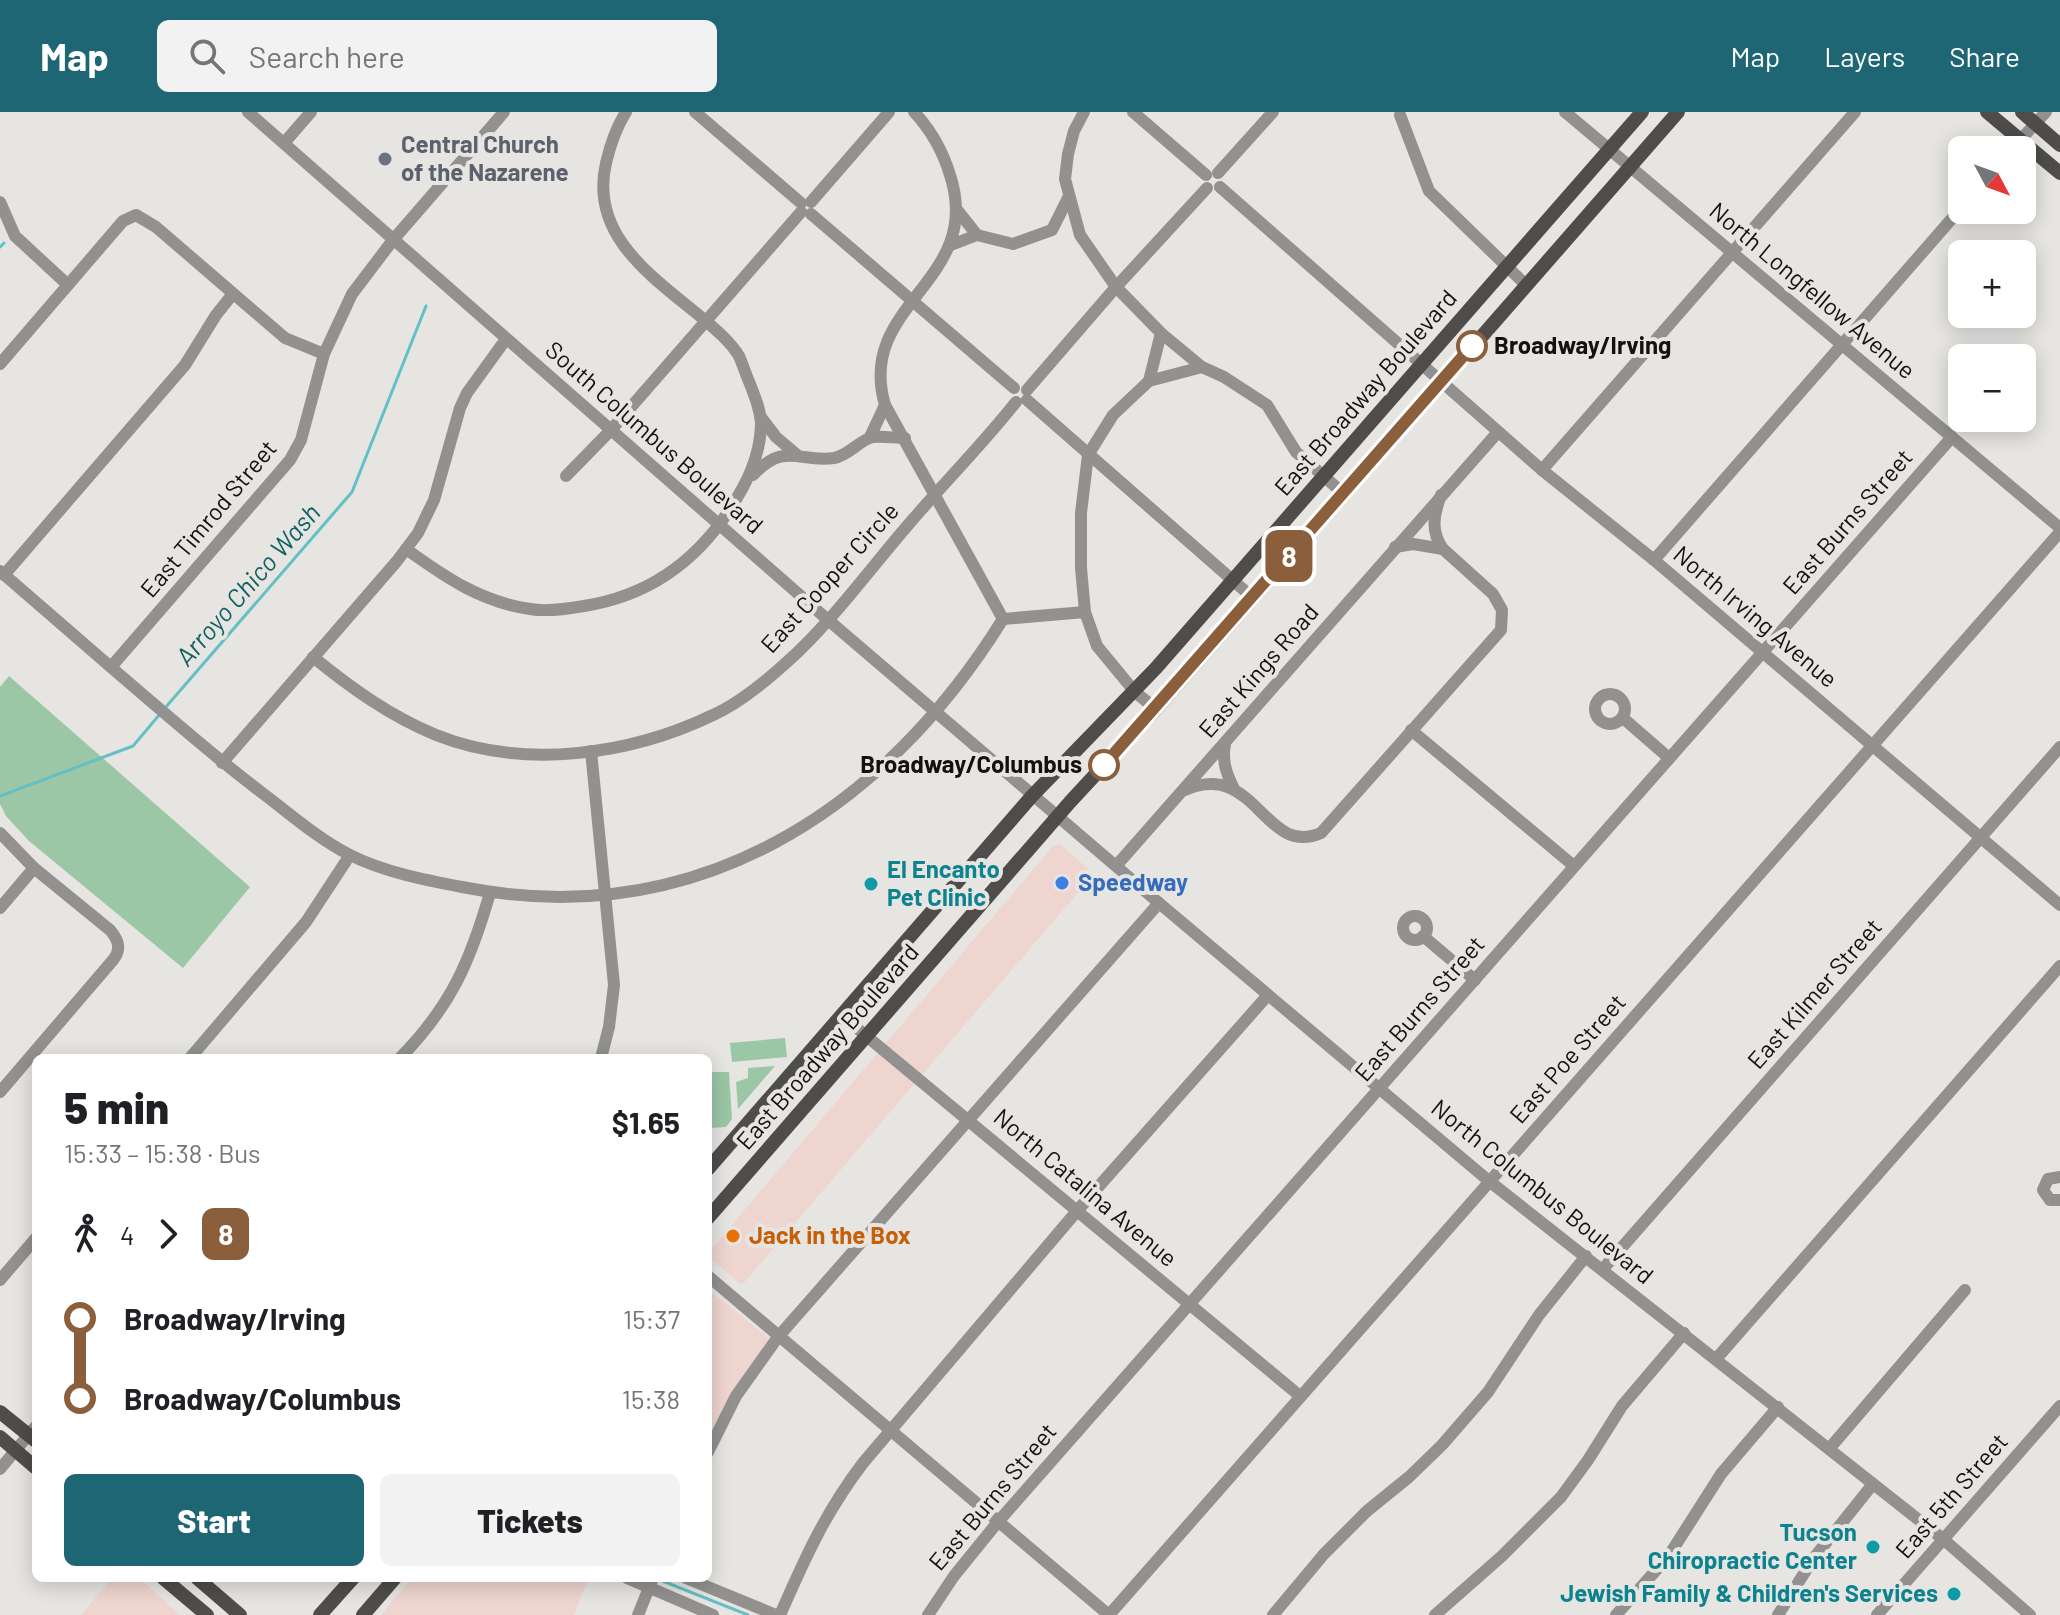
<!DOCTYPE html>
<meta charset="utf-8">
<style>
:root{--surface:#fff;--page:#f2f2f2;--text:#202124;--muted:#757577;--accent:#1f6675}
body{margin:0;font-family:Barlow,sans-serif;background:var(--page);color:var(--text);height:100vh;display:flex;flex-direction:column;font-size:30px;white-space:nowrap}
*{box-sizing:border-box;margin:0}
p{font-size:26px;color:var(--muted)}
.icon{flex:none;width:44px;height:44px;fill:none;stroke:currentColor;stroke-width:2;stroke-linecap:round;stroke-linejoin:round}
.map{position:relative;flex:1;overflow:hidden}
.details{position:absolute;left:32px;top:942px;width:680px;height:528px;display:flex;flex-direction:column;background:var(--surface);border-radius:12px;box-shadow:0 4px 20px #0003}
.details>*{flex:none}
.badge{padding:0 16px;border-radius:12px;font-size:28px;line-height:52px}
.needle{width:52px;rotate:131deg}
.buttons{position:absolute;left:1948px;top:24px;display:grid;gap:16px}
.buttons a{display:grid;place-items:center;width:88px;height:88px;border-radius:12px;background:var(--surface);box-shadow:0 4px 20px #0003;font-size:40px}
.map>.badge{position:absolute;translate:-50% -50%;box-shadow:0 0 0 4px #fff}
.legs{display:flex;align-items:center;gap:12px;height:88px;padding:0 32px;font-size:26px}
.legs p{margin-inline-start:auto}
.headline{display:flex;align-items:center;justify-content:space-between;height:136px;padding:0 32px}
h1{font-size:44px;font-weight:800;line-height:60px}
.cta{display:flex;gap:16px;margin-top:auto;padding:16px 32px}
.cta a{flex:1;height:92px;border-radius:12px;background:var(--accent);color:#fff;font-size:32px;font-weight:800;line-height:92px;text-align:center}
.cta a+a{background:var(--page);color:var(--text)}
ul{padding:0 32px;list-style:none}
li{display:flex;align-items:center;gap:28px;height:80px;font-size:30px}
li i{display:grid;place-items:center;width:12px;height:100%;margin:0 10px;background:currentColor}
li i::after{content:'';width:20px;height:20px;margin:-10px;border:6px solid;border-radius:50%;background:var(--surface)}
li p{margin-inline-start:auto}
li:first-child i{background:linear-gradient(#0000 50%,currentColor 0)}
li:last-child i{background:linear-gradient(currentColor 50%,#0000 0)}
header{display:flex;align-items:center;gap:48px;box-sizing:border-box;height:112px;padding:0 40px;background:var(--accent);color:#fff}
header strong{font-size:38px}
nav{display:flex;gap:44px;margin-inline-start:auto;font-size:28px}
.search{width:560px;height:72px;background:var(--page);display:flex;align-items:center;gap:20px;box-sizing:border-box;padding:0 28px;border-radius:12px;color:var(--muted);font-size:30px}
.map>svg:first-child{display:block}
.commercial{fill:#efd5cf}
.green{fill:#9bc7a6}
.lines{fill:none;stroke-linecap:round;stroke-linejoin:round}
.stream{stroke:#63c0c5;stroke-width:3}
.minor{stroke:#929190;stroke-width:12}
.major{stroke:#4f4d4b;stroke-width:14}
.line-1-casing{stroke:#fff;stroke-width:18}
.line-1{stroke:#8b5e3c;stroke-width:12}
.worship-dot{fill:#6b7280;stroke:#e7e5e2;stroke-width:3}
.stop-1-dot{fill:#fff;stroke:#8b5e3c;stroke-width:4}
.shop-dot{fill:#3f7fe0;stroke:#e7e5e2;stroke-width:3}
.culture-dot{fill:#0f9aa8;stroke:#e7e5e2;stroke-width:3}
.food-dot{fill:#e8710a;stroke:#e7e5e2;stroke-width:3}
.labels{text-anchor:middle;stroke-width:8;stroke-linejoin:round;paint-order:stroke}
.worship-label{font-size:24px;font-weight:bold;fill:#5b616d;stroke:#e7e5e2;text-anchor:start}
.street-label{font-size:24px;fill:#131211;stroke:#e7e5e2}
.stop-label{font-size:24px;font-weight:bold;fill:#131211;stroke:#e7e5e2;text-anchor:start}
.culture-label{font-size:24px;font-weight:bold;fill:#0d838f;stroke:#e7e5e2;text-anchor:end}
.shop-label{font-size:24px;font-weight:bold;fill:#366cbe;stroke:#e7e5e2;text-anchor:start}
.food-label{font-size:24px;font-weight:bold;fill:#c56008;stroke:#e7e5e2;text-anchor:start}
.water-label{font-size:26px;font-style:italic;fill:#126165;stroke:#e7e5e2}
</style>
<header>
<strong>Map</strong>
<div class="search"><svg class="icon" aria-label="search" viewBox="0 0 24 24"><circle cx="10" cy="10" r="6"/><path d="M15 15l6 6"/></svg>Search here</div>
<nav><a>Map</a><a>Layers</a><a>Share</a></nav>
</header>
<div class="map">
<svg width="2060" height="1503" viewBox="0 0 2060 1503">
<rect width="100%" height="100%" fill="#e7e5e2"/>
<g class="commercial">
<path d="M 1060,732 L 1094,762 L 742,1173 L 708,1145 L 709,1140 L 1053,734 Z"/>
<path d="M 708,1177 L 771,1228 L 708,1332 Z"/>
<path d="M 112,1466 L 139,1466 L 180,1503 L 81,1503 Z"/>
<path d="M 412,1466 L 588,1466 L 574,1503 L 381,1503 Z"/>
</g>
<g class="green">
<path d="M 9,564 L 250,775 L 183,856 L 29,729 L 6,704 L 0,692 L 0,575 Z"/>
<path d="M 785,926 L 787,945 L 732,950 L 730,931 Z"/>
<path d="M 775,954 L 738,997 L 736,970 L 748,966 L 748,956 Z"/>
<path d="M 708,960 L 729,960 L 732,1007 L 726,1015 L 711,1016 Z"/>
</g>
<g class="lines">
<g class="stream">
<path d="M 0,135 L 4,131"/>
<path d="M 165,596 L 352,380 L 426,194"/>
<path d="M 0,684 L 133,634 L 160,602"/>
<path d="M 655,1466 L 748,1503"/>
</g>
<g class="minor">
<path d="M 248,0 L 827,507 L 1159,791 L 1489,1069 L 1943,1427 L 2030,1503"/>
<path d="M 695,0 L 801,91"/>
<path d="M 914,0 C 931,18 943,40 950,63 C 985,170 855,191 885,293 L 1003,507"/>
<path d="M 1084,0 L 1074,19 L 1068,42 L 1065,67 L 1080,123 L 1116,175 L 1161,221 L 1202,255 L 1224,265 L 1267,293 L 1296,340 L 1344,382"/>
<path d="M 1133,0 L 1206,63"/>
<path d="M 1565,0 L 2060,416"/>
<path d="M 1400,3 L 1429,79 L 1526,173"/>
<path d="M 284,31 L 311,0"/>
<path d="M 2011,38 L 2046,0"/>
<path d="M 1218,61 L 1273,0"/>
<path d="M 1220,75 L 1542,358 L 1654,448 L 2060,793"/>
<path d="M 0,90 L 15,124 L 68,173"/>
<path d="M 811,90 L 889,0"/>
<path d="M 958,99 L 977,123"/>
<path d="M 811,102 L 1014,276"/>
<path d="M 951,133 L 977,123 L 1013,132 L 1052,118 L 1068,86"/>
<path d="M 0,252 L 123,109 L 136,103 L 156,115 L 285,226 L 324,242"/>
<path d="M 1149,269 L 1202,255"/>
<path d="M 1027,278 L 1116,175 L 1207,76"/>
<path d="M 1027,288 L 1253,486"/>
<path d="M 760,304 L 776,325 L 796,342"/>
<path d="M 870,325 L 885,293"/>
<path d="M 1542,358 L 1855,0"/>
<path d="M 753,363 C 785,329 799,351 834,346 C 850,343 859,328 873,325 C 883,324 895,326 905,326"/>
<path d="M 566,364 L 611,318 L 801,100"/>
<path d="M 1395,435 L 1413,432 L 1443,437"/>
<path d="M 406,437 C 445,465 481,490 530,497 C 547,500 567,497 584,494 C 648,484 695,451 730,397 C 747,371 760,345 761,313 C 761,299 755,285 750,272 C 746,263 743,253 739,244 C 730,229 714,216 701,205 C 653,165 589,124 606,51 C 610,34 617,14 626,0"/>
<path d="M 1654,448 L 1962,95"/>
<path d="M 0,459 C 40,494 80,528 120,563 C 167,603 212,643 261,680 C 289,701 318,727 350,743 C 384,760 425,768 462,775 C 695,821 883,700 1003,507"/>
<path d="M 4,463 L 185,253 L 216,203 L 232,183"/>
<path d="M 1003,507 L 1085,500"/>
<path d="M 313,545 C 351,576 390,604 436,623 C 524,658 630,643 713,603 C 740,591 766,569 787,550 C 830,512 870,457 908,413 C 943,372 982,333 1016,290"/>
<path d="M 111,555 L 290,348 L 301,328 L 324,242 L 352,182 L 393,128 L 504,0"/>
<circle cx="1610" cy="597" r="15"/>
<path d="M 1156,597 L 1135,580 L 1097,534 L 1085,500 L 1081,456 L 1081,401 L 1088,343 L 1113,303 L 1149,269 L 1161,221"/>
<path d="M 1623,606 L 1669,646"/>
<path d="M 1411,618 L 1574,754"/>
<path d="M 1225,632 C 1222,649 1226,661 1234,677"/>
<path d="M 591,639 L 614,873 L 609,915 L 601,946"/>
<path d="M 222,651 L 397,449 L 418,421 L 434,388 L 460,296 L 467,281 L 506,227"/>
<path d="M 1185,678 C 1256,647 1264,746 1321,721 L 1501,518 L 1502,498 L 1493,482 L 1443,437 C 1430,419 1434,402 1441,383"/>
<path d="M 0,721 L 34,756 L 110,818 C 118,827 122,837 113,848 L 0,980"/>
<path d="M 1116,754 L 1498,320"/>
<path d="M 0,796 L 34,756"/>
<circle cx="1415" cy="816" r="12"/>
<path d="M 1423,824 L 1475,868"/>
<path d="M 841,903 L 1300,1284"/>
<path d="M 190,946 L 306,810 L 350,743"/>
<path d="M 400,946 C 451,894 470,850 490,781"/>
<path d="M 2060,1065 L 2048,1067 L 2043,1078 L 2050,1088 L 2060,1088"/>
<path d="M 1603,1157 L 2060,635"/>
<path d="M 708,1164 L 1109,1503"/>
<path d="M 0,1168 L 36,1126"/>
<path d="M 1716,1247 L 2060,854"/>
<path d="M 1829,1337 L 1965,1178"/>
<path d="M 708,1340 L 736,1284 L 778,1225 L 1159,791"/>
<path d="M 0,1357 L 36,1314"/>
<path d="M 627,1466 L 713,1503"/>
<path d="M 686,1466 L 776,1503"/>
<path d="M 638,1503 L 653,1466"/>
<path d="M 780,1503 C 805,1446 825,1401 863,1351 L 1077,1099 L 1268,883"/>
<path d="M 928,1503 L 954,1464 L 997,1411 L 1952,325"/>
<path d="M 1109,1503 L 2060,420"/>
<path d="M 1273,1503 L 1324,1442 L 1367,1399 L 1409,1365 L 1442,1333 L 1488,1280 L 1539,1203 L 1586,1144"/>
<path d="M 1435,1503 L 1502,1444 L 1561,1385 L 1588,1348 L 1622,1294 L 1684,1221"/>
<path d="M 1616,1503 L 1668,1445 L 1721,1362 L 1778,1295"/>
<path d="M 1778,1503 L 1813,1447 L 1873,1372"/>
<path d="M 1877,1503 L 2060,1294"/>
</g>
<g class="major">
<path d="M 1987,0 L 2060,61"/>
<path d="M 2022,0 L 2060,33"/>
<path d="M 708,1057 L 1032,684 L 1156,556 L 1642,0"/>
<path d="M 708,1106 L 1070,690 L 1156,597 L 1678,0"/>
<path d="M 0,1300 L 36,1329"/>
<path d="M 0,1325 L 36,1356"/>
<path d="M 163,1466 L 207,1503"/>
<path d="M 197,1466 L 240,1503"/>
<path d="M 320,1503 L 353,1466"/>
<path d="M 363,1503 L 395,1466"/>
</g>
</g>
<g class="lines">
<defs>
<path id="line-1" d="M 1104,653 L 1472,234"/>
</defs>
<use href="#line-1" class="line-1-casing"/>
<use href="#line-1" class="line-1"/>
</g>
<circle class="worship-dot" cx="385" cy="47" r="8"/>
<g class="stop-1-dot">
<circle cx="1472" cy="234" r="14"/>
<circle cx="1104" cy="653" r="14"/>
</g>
<circle class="shop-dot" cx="1062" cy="771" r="8"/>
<g class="culture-dot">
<circle cx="871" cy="772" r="8"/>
<circle cx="1873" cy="1435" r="8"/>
<circle cx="1954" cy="1482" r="8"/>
</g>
<circle class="food-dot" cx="733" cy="1124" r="8"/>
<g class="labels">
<g class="worship-label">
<text x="401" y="41">Central Church<tspan x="401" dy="28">of the Nazarene</tspan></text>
</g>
<g class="street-label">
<text transform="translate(1812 179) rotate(40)" y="8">North Longfellow Avenue</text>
<text transform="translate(1366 281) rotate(-49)" y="8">East Broadway Boulevard</text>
<text transform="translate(654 326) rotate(41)" y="8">South Columbus Boulevard</text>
<text transform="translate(209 407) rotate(-50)" y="8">East Timrod Street</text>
<text transform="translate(1848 410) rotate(-49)" y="8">East Burns Street</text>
<text transform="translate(830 466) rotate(-48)" y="8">East Cooper Circle</text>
<text transform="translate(1755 505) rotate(40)" y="8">North Irving Avenue</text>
<text transform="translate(1259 559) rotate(-49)" y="8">East Kings Road</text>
<text transform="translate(1815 882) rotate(-49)" y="8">East Kilmer Street</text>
<text transform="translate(1420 897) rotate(-49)" y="8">East Burns Street</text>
<text transform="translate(828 935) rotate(-49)" y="8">East Broadway Boulevard</text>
<text transform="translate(1568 947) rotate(-49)" y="8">East Poe Street</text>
<text transform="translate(1085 1076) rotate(40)" y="8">North Catalina Avenue</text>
<text transform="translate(1542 1080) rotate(39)" y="8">North Columbus Boulevard</text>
<text transform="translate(1952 1384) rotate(-49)" y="8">East 5th Street</text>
<text transform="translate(993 1385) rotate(-50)" y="8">East Burns Street</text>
</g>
<g class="stop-label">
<text x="1494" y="242">Broadway/Irving</text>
<text x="1082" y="661" text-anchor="end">Broadway/Columbus</text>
</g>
<g class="culture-label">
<text x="887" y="766" text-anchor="start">El Encanto<tspan x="887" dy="28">Pet Clinic</tspan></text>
<text x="1857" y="1429">Tucson<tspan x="1857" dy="28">Chiropractic Center</tspan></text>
<text x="1938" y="1490">Jewish Family &amp; Children's Services</text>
</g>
<g class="shop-label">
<text x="1078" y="779">Speedway</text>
</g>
<g class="food-label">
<text x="749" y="1132">Jack in the Box</text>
</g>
<g class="water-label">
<text transform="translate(248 473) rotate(-49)" y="9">Arroyo Chico Wash</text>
</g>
</g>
</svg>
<div class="buttons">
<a><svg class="needle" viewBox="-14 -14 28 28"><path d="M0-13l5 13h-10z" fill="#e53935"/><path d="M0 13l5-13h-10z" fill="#757577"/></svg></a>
<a>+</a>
<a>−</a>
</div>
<b class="badge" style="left:1289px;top:444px;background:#8b5e3c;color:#fff">8</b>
<section class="details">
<div class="headline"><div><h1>5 min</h1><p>15:33 – 15:38 · Bus</p></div><b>$1.65</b></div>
<div class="legs"><svg class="icon" aria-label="walk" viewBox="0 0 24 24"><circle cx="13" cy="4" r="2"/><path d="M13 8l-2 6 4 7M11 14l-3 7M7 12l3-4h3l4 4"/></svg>4<svg class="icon" aria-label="forward" viewBox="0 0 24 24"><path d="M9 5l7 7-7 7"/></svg><b class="badge" style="background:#8b5e3c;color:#fff">8</b></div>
<ul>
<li><i style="color:#8b5e3c"></i><b>Broadway/Irving</b><p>15:37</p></li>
<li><i style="color:#8b5e3c"></i><b>Broadway/Columbus</b><p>15:38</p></li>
</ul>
<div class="cta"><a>Start</a><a>Tickets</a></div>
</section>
</div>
